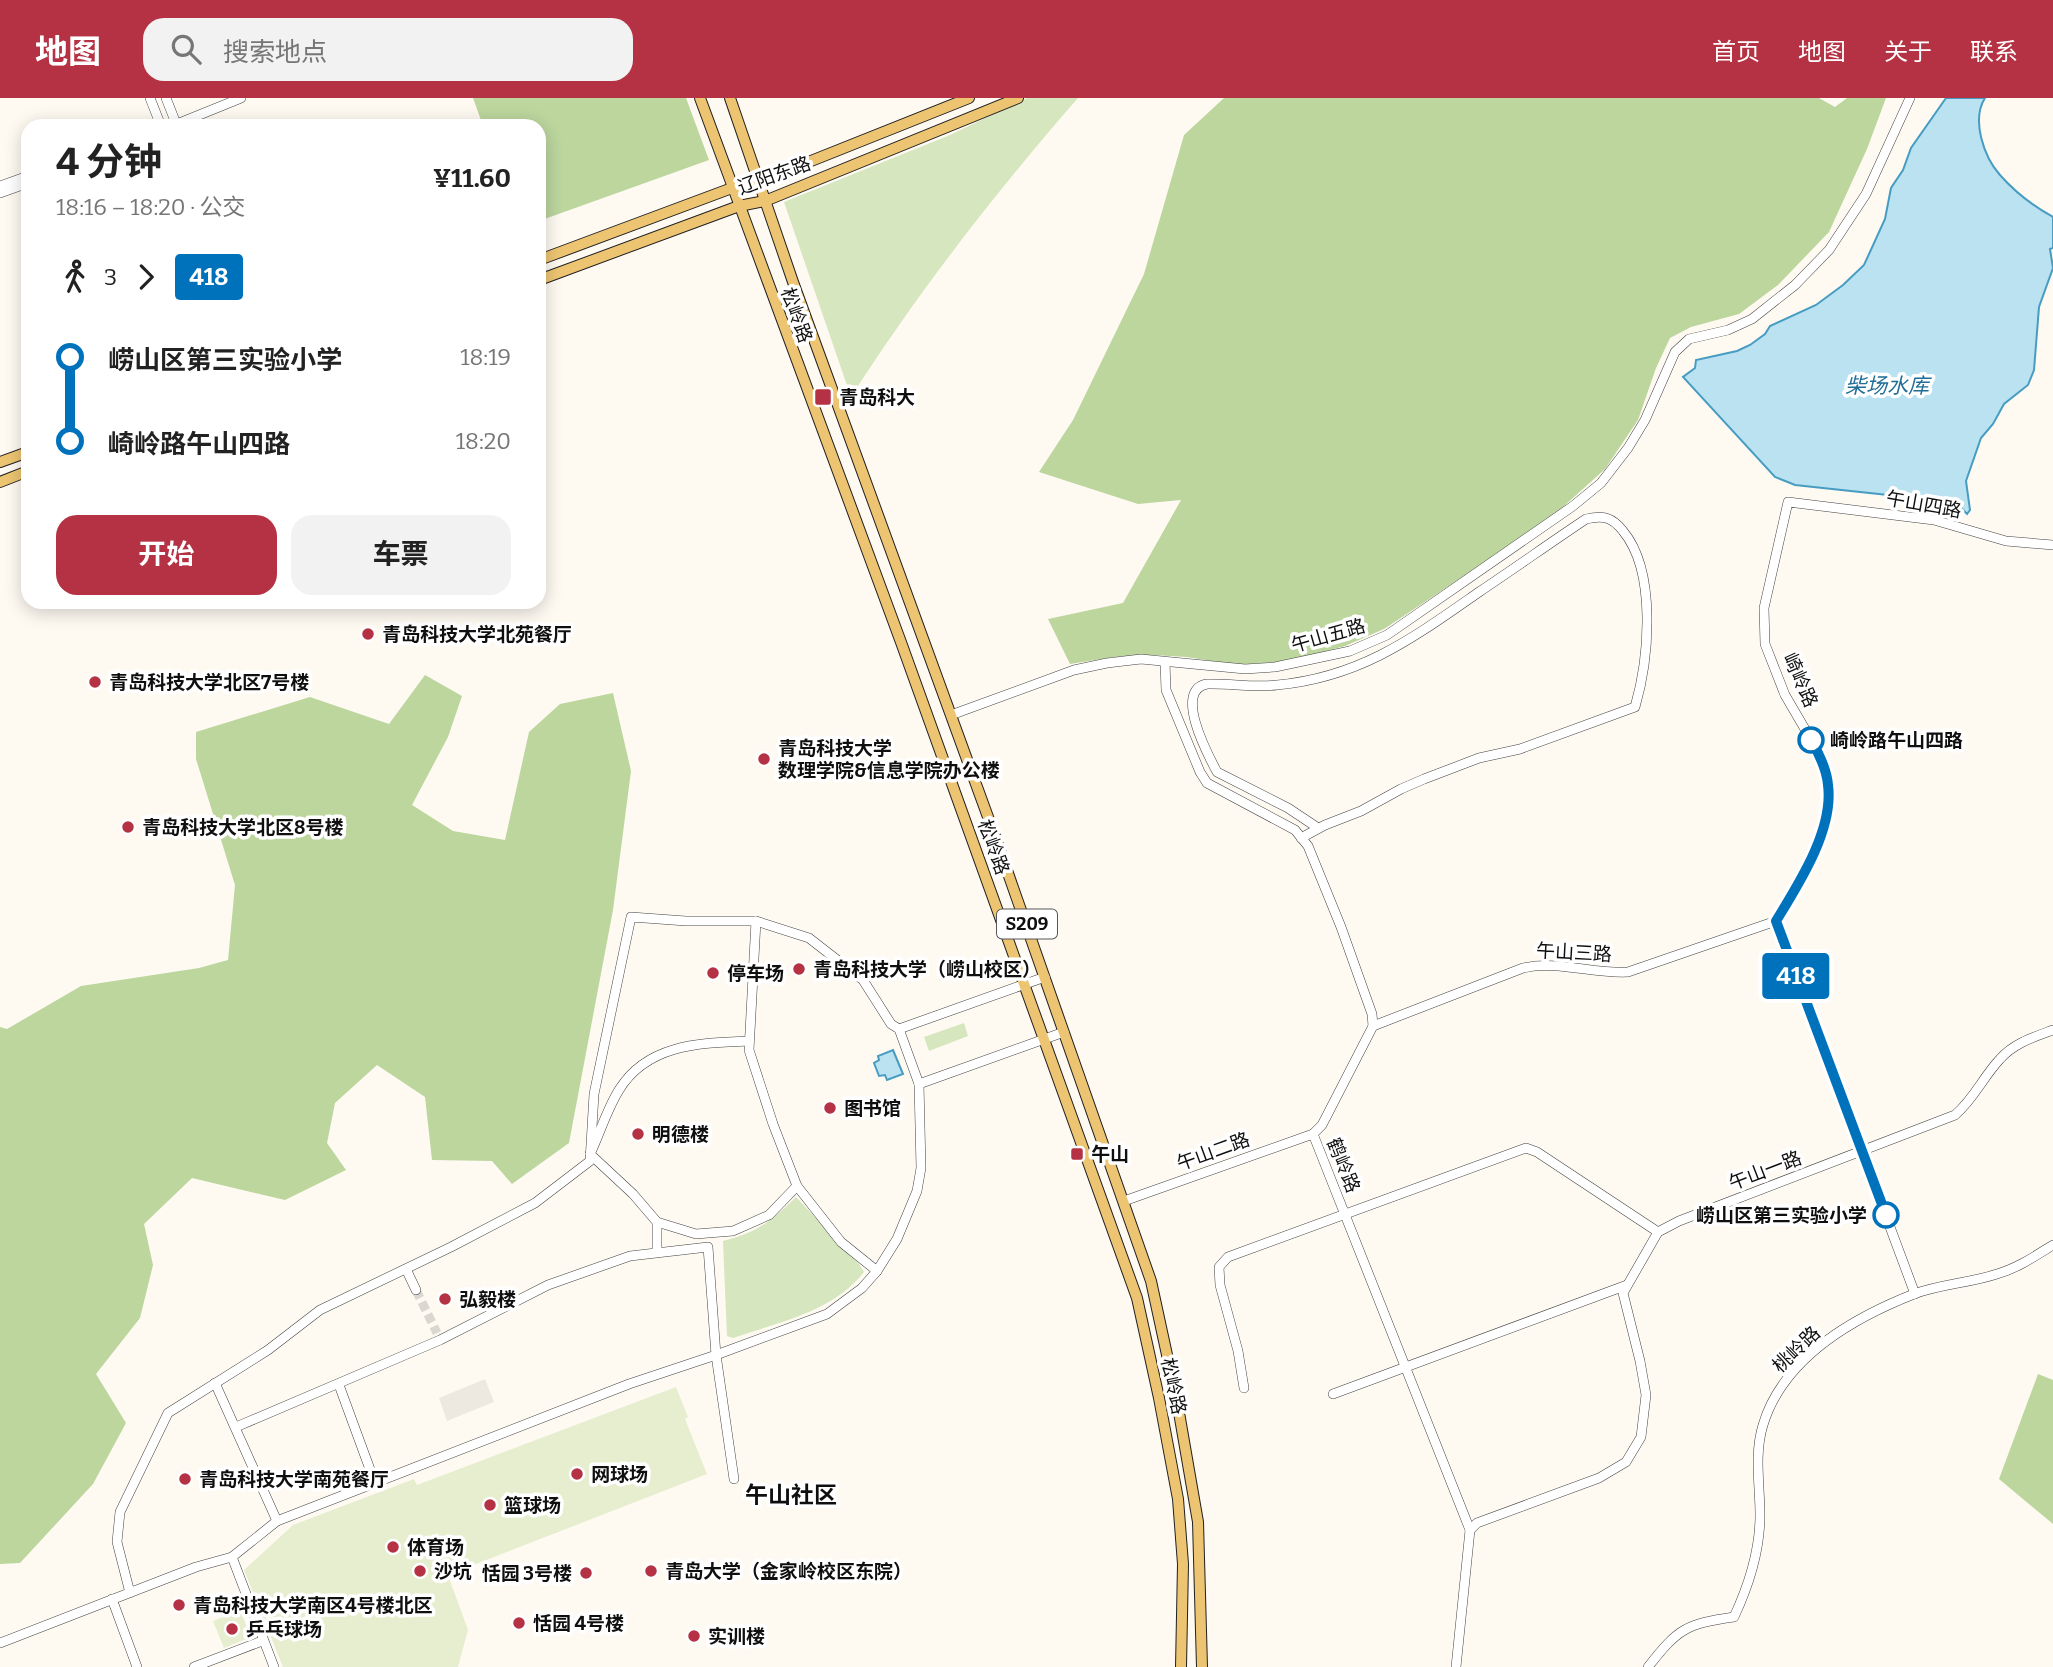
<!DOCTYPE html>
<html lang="zh">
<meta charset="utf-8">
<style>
:root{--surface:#fff;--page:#f2f2f2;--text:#222;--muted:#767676;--accent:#b43243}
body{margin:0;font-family:Bitter,"Noto Sans SC",serif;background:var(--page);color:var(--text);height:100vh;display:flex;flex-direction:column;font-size:26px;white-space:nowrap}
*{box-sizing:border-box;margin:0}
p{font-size:23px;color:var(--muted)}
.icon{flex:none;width:38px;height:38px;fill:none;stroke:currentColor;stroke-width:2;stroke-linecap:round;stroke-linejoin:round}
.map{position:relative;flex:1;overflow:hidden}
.sheet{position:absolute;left:21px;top:21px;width:525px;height:490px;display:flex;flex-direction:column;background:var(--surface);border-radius:21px;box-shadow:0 4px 18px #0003}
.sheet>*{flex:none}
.badge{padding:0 14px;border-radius:5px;font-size:24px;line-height:46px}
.map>.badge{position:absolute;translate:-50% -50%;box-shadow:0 0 0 4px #fff}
.legs{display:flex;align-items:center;gap:10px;height:77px;padding:0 35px;font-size:23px}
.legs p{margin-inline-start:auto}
.overview{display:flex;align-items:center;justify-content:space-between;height:119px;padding:0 35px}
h1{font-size:38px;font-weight:700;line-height:52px}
.button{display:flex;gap:14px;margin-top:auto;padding:14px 35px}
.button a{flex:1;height:80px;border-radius:21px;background:var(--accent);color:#fff;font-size:28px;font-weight:700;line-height:80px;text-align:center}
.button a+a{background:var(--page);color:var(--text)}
ul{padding:0 35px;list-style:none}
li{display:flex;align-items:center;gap:24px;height:84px;font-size:26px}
li i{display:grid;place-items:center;width:10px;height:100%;margin:0 9px;background:currentColor}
li i::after{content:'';width:18px;height:18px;margin:-9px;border:5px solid;border-radius:50%;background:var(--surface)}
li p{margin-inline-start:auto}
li:first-child i{background:linear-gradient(#0000 50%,currentColor 0)}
li:last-child i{background:linear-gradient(currentColor 50%,#0000 0)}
header{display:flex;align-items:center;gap:42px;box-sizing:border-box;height:98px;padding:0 35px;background:var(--accent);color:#fff}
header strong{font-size:33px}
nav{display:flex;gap:38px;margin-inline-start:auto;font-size:24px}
.search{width:490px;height:63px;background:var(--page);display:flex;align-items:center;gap:18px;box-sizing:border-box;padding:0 24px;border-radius:21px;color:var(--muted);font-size:26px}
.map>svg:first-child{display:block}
.green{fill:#d6e6be}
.forest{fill:#bcd69e}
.pitch{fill:#e6eecf}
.plaza{fill:#eee9e0}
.water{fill:#bae2f1;stroke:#479cc2;stroke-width:2}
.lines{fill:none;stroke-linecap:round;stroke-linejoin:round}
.minor-tunnel{stroke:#dad7d0;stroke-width:9;stroke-dasharray:9 4.5;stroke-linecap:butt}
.minor-casing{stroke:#424242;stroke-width:10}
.major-casing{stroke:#202020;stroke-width:12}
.minor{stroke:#fff;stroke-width:9}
.major{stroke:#edc572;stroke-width:10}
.line-1-casing{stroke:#fff;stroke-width:16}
.line-1{stroke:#0072bc;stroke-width:10}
.poi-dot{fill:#b43243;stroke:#fff;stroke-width:2.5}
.stop-1-dot{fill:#fff;stroke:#0072bc;stroke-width:3.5}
.labels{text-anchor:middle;stroke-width:7;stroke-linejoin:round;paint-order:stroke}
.shield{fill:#fff;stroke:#575757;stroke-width:2}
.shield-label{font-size:18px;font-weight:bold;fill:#0f0f0f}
.street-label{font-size:19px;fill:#0f0f0f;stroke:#fff}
.poi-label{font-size:19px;font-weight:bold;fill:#0f0f0f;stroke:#fff;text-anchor:start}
.stop-label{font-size:19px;font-weight:bold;fill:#0f0f0f;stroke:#fff;text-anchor:start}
.water-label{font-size:21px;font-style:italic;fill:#226e97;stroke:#fff}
.quarter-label{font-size:23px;font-weight:bold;fill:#0f0f0f;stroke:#fff}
</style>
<header>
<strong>地图</strong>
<div class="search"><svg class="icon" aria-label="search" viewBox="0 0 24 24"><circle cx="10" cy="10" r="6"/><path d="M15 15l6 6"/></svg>搜索地点</div>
<nav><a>首页</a><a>地图</a><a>关于</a><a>联系</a></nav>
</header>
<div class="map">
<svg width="2053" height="1569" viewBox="0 0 2053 1569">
<rect width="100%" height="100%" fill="#fefaf2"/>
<g class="green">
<path d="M 1027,0 L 1078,0 C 996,94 918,194 851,299 L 784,104 L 950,37 Z"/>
<path d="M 964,925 L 968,938 L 929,953 L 924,939 Z"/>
<path d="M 796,1099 L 859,1166 L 864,1174 C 833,1214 779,1224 733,1240 L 727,1238 L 723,1143 C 758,1134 770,1124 796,1099 Z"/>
</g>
<g class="forest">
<path d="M 473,0 L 686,0 L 709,62 L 539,123 L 539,28 L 483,28 Z"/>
<path d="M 1224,0 L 1819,0 L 1835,9 L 1847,0 L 1886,0 L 1867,51 L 1829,134 L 1778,187 L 1739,216 L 1691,229 L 1670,240 L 1656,270 L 1638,322 L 1605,371 L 1564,408 L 1485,464 L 1384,531 L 1345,548 L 1288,563 L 1236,567 L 1187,559 L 1153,557 L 1114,559 L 1070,566 L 1048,521 L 1123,505 L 1181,402 L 1138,406 L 1039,374 L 1073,322 L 1144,176 L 1184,37 Z"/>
<path d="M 425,577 L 462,598 L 448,639 L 412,707 L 453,733 L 505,742 L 529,634 L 560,606 L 613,595 L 631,673 L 613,812 L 569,1045 L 512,1086 L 492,1063 L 432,1062 L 425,999 L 377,967 L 335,1005 L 327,1045 L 346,1072 L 285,1102 L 192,1080 L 144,1126 L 153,1167 L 140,1220 L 96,1276 L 126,1325 L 93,1386 L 20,1465 L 0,1466 L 0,929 L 7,931 L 81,888 L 199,870 L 228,862 L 235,787 L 196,661 L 196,634 L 310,599 L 389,626 Z"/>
<path d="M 2038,1276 L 2053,1282 L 2053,1426 L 1999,1381 Z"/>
</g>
<g class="pitch">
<path d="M 676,1289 L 688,1319 L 685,1321 L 707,1376 L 448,1477 L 468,1532 L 458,1569 L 283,1569 L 244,1472 L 293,1427 L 414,1381 L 417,1387 Z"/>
<path d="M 240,1512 L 251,1539 L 224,1550 L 213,1523 Z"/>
</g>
<path class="plaza" d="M 485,1281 L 494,1304 L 447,1323 L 439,1300 Z"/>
<g class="water">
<path d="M 1946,0 L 1985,0 C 1971,22 1984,59 2000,77 C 2014,93 2035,109 2053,119 L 2053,150 L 2050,151 L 2053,170 L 2039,209 L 2034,272 L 2028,287 L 2004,306 L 1993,326 L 1981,340 L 1966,383 L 1970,412 L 1967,416 L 1953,401 L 1888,397 L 1795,387 L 1775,379 L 1683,279 L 1695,270 L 1696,262 L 1737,253 L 1750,247 L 1765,236 L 1770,228 L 1816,207 L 1843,187 L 1864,167 L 1885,121 L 1891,90 L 1903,72 L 1911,50 Z"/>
<path d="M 893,952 L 903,976 L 887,982 L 885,977 L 879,978 L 874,965 L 879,962 L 878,958 Z"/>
</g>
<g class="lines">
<path class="minor-tunnel" d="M 416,1192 L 437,1235"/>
<defs>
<g id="minor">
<path d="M 150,0 L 161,28"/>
<path d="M 166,0 L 177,28"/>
<path d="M 172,28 L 241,0"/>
<path d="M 0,88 L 28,78"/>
<path d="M 0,95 L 28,85"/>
<path d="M 1165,564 L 1166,592 L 1200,674 L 1207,685 L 1295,732 L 1308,748 L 1341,829 L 1372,916 L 1373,928 L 1322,1027 L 1313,1036 L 1470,1432 L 1456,1569"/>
<path d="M 951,617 L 1074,572 L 1107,565 L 1141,561 L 1245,571 L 1275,569 L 1350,553 L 1387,537 L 1573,408 L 1601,385 L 1628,350 L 1645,322 L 1675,254 L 1689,241 L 1728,232 L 1752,221 L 1795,187 L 1829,152 L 1866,96 L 1910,0"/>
<path d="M 1301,740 L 1325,727 L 1361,713 L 1401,691 L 1424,681 L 1479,660 L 1520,651 L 1635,609 C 1649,561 1657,474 1623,433 C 1612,419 1603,417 1586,421 C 1550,445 1515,470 1479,494 C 1413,540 1361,579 1277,587 C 1253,590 1231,585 1207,586 C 1173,592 1208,657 1217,674 L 1288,710 L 1318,730"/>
<path d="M 756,823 L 749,952 L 773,1026 L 797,1088 L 841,1144 L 877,1173"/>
<path d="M 1373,928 L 1523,870 C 1557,862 1593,876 1628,874 L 1776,823"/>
<path d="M 899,931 L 1045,879"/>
<path d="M 919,986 L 1064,934"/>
<path d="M 1124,1103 L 1313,1036"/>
<path d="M 657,1124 L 696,1136 L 733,1133 L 769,1117 L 797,1088"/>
<path d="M 657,1154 L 657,1124 L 633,1096 L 590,1056 C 600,1035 607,1011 619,992 C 647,946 700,945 748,943"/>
<path d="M 406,1171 L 416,1192"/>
<path d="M 1915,1196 L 1776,823 L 1806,774 L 1825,728 L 1829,688 L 1816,650 L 1785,597 L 1765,546 L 1764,510 L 1788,404 L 1934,422 L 2006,443 L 2053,447"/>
<path d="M 215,1285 L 277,1423"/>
<path d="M 339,1287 L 375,1385"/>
<path d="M 1244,1290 L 1238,1253 L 1220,1187 L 1219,1169 L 1228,1159 L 1526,1050 L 1537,1054 L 1658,1134"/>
<path d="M 1333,1296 L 1627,1187"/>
<path d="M 236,1329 L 440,1242 L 548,1187 L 630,1158 L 708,1149 L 716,1257 L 734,1381"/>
<path d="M 1470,1432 L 1477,1425 L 1599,1380 L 1626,1364 L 1641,1339 L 1646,1297 L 1640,1263 L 1623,1195 L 1658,1134 L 1679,1123 L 1955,1017 C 1974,1001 1983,979 2000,961 C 2014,945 2034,939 2053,932"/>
<path d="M 232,1459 L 274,1569"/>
<path d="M 112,1501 L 137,1569"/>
<path d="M 0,1545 L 196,1469 L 232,1459 L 277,1423 L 629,1286 L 716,1257 L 827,1216 L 862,1190 L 877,1173 L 897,1141 L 917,1093 L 921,1070 L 919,986 L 899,931 L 891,926 L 863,882 L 809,840 L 756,823 L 686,823 L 631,819 L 594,996 L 590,1063 L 535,1105 L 451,1149 L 320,1212 L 268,1252 L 168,1315 L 120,1414 L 117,1444 L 130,1495"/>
<path d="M 194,1569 L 262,1543"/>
<path d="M 1648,1569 C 1678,1531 1685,1526 1734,1519 C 1749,1487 1760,1453 1760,1417 C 1760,1387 1754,1356 1763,1327 C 1783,1260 1853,1220 1914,1196 C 1941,1186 1970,1185 1997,1176 C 2018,1170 2035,1158 2053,1147"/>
</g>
<g id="major">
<path d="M 700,0 L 902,547 L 1137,1200 L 1159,1300 L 1178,1401 L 1183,1466 L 1181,1569"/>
<path d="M 730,0 L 793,184 L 996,741 L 1151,1183 L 1177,1303 L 1198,1424 L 1202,1569"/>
<path d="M 539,162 L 732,90 L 761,85 L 811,63 L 969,0"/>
<path d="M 539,182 L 739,108 L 765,103 L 1018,0"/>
<path d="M 0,364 L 28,354"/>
<path d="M 0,384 L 28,373"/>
</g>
</defs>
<use href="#minor" class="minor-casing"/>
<use href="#major" class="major-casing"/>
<use href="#minor" class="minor"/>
<use href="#major" class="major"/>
</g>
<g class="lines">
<defs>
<path id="line-1" d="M 1811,642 C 1818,654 1827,673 1828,687 C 1834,732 1798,787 1776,823 L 1886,1117"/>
</defs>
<use href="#line-1" class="line-1-casing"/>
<use href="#line-1" class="line-1"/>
</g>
<g class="poi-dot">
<rect x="814" y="290" width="18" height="18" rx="3.5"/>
<circle cx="368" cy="536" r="7"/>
<circle cx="95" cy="584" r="7"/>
<circle cx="764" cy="661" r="7"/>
<circle cx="128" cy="729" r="7"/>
<circle cx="799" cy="871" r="7"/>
<circle cx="713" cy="875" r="7"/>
<circle cx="830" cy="1010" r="7"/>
<circle cx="638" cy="1036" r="7"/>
<rect x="1070" y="1049" width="14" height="14" rx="3.5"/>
<circle cx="445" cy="1201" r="7"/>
<circle cx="577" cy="1376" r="7"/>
<circle cx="185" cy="1381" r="7"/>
<circle cx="490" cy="1407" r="7"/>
<circle cx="393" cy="1449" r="7"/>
<circle cx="420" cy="1473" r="7"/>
<circle cx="651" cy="1473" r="7"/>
<circle cx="586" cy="1475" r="7"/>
<circle cx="179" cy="1507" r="7"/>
<circle cx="519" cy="1525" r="7"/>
<circle cx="232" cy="1531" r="7"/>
<circle cx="694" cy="1538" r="7"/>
</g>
<g class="stop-1-dot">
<circle cx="1811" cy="642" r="12"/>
<circle cx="1886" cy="1117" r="12"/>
</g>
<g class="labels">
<rect class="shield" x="997" y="811.5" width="60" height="29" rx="5"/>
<g class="shield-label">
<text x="1027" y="832">S209</text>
</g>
<g class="street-label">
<text transform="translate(774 77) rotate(-20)" y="7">辽阳东路</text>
<text transform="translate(797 217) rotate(70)" y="7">松岭路</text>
<text transform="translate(1924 406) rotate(10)" y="7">午山四路</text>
<text transform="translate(1328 537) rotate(-16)" y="7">午山五路</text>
<text transform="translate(1801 582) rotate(66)" y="7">崎岭路</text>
<text transform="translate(994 749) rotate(70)" y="7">松岭路</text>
<text transform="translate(1574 854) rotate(3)" y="7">午山三路</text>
<text transform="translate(1213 1053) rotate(-20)" y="7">午山二路</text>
<text transform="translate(1344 1067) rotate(68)" y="7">鹤岭路</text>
<text transform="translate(1765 1072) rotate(-21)" y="7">午山一路</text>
<text transform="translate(1796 1251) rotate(-44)" y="7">桃岭路</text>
<text transform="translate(1174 1288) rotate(78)" y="7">松岭路</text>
</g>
<g class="poi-label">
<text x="839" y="306">青岛科大</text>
<text x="382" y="543">青岛科技大学北苑餐厅</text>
<text x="109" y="591">青岛科技大学北区7号楼</text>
<text x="778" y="657">青岛科技大学<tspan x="778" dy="22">数理学院&amp;信息学院办公楼</tspan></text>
<text x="142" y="736">青岛科技大学北区8号楼</text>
<text x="813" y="878">青岛科技大学（崂山校区）</text>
<text x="727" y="882">停车场</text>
<text x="844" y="1017">图书馆</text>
<text x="652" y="1043">明德楼</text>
<text x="1091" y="1063">午山</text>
<text x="459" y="1208">弘毅楼</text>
<text x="591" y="1383">网球场</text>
<text x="199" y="1388">青岛科技大学南苑餐厅</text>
<text x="504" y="1414">篮球场</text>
<text x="407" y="1456">体育场</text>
<text x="434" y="1480">沙坑</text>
<text x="665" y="1480">青岛大学（金家岭校区东院）</text>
<text x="572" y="1482" text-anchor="end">恬园 3号楼</text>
<text x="193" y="1514">青岛科技大学南区4号楼北区</text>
<text x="533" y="1532">恬园 4号楼</text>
<text x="246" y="1538">乒乓球场</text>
<text x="708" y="1545">实训楼</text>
</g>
<g class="stop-label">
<text x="1830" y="649">崎岭路午山四路</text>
<text x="1867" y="1124" text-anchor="end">崂山区第三实验小学</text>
</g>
<g class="water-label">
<text x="1887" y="295">柴场水库</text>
</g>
<g class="quarter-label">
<text x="791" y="1405">午山社区</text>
</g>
</g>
</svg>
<b class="badge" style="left:1796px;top:878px;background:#0072bc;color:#fff">418</b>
<section class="sheet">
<div class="overview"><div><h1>4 分钟</h1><p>18:16 – 18:20 · 公交</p></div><b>¥11.60</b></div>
<div class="legs"><svg class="icon" aria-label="walk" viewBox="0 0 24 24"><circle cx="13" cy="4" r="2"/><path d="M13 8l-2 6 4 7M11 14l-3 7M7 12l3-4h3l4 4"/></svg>3<svg class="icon" aria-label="forward" viewBox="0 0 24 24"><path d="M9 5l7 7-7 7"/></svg><b class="badge" style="background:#0072bc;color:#fff">418</b></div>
<ul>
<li><i style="color:#0072bc"></i><b>崂山区第三实验小学</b><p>18:19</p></li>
<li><i style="color:#0072bc"></i><b>崎岭路午山四路</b><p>18:20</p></li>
</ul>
<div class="button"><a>开始</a><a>车票</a></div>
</section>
</div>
